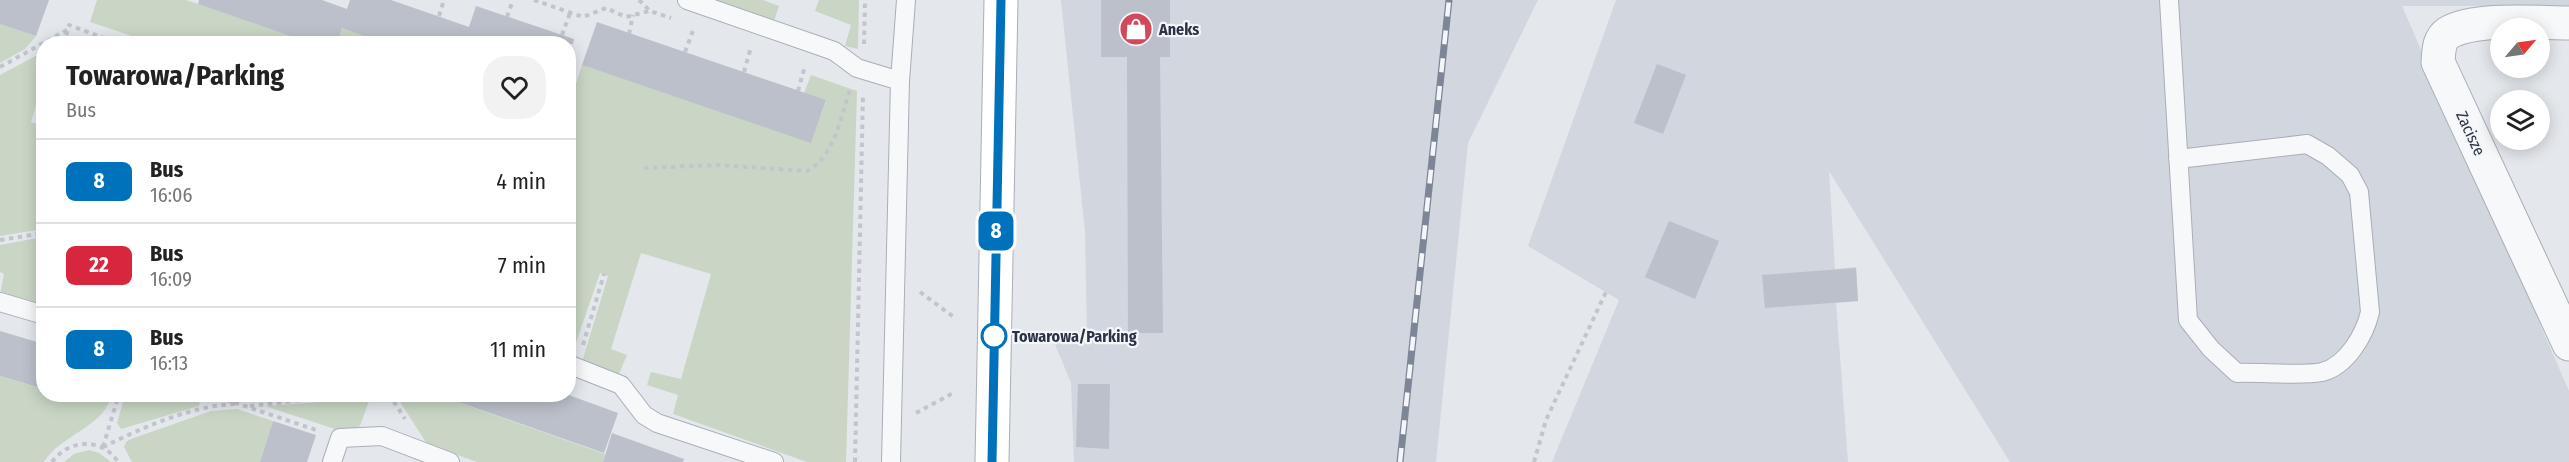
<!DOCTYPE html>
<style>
:root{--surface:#fff;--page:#f2f2f2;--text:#222;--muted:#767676;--line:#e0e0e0}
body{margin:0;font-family:"Fira Sans Condensed",sans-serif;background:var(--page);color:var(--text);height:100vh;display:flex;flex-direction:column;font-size:22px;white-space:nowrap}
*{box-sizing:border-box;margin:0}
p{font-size:20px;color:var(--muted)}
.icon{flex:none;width:33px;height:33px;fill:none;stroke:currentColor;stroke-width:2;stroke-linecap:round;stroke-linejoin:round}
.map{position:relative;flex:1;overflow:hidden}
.panel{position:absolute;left:36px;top:36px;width:540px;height:366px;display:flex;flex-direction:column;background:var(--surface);border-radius:24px;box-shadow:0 3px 15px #0003}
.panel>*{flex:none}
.badge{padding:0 12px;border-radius:9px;font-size:21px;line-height:39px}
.needle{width:39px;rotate:61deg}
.tools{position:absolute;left:2490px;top:18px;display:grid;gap:12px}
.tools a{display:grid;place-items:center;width:60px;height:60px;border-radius:50%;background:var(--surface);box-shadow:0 3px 15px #0003;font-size:30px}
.map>.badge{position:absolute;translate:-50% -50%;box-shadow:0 0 0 3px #fff}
.round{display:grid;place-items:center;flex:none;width:63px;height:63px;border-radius:24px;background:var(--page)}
.overview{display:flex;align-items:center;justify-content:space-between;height:102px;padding:0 30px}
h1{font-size:28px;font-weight:700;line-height:45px}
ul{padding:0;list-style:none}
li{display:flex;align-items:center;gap:18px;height:84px;padding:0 30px;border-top:2px solid var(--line)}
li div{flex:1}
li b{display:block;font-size:22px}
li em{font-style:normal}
li .badge{min-width:66px;font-weight:700;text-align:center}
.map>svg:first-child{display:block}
.built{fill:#d2d6de}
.green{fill:#c9d6c5}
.building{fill:#bbc0ca}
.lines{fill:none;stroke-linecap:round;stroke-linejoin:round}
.lane-casing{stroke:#a9aeb7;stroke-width:20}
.street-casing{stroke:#a9aeb7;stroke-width:35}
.secondary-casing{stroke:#a9aeb7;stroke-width:35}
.path{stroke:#c2c5cb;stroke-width:4;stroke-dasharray:4.5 4.5;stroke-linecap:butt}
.lane{stroke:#f7f8fa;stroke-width:18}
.street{stroke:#f7f8fa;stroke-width:33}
.secondary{stroke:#fff;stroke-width:33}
.rail-casing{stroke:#7d8696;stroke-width:7}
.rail{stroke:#f4f6f9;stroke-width:4.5;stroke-dasharray:14;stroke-linecap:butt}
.line-casing{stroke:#fff;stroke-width:14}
.line{stroke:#0072bc;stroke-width:9}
.stop-dot{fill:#fff;stroke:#0072bc;stroke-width:3}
.labels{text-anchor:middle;stroke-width:4.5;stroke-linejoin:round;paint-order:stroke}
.poi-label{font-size:16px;font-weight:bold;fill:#2b3445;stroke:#f4f6f9;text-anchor:start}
.street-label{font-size:16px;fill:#2b3445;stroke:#f4f6f9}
.stop-label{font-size:16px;font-weight:bold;fill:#2b3445;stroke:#f4f6f9;text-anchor:start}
</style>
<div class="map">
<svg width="2569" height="462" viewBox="0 0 2569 462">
<rect width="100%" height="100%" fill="#e4e7ec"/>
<g class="built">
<path d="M 1061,0 L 1538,0 L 1468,143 L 1436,462 L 1074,462 L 1071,383 L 1050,332 L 1087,332 L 1085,232 Z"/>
<path d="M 1616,0 L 2569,0 L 2569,6 L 2402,6 L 2569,391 L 2569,462 L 2010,462 L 1829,171 L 1835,269 L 1856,267 L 1858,301 L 1836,303 L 1848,462 L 1552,462 L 1619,300 L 1528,246 Z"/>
</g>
<g class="green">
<path d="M 97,0 L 186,0 L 314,43 L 153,43 L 90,22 Z"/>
<path d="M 715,0 L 763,0 L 779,6 L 774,21 Z"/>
<path d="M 819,0 L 859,0 L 858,49 L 845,46 L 851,25 L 815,11 Z"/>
<path d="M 0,24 L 36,36 L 25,49 L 0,63 Z"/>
<path d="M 342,28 L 387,43 L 337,44 Z"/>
<path d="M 43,52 L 43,81 L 31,122 L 43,126 L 43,229 L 0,236 L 0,75 Z"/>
<path d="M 582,65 L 811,142 L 826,101 L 804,93 L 811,75 L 857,91 L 846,462 L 807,462 L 673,414 L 678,395 L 647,385 L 651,372 L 681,379 L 711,274 L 641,253 L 611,349 L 627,355 L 619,374 L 582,362 L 608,276 L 600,273 L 571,357 L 569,356 L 568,82 L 576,84 Z"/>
<path d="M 43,237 L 43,308 L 0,295 L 4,274 L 0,272 L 0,245 Z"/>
<path d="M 0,376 L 43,389 L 44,394 L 62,395 L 85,401 L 88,395 L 112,395 C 102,429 61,434 44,462 L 0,462 Z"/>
<path d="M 395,394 L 438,395 L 605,454 L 603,462 L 477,462 L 427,444 Z"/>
<path d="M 125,395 L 181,395 L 200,403 L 199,406 L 121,429 L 117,423 Z"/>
<path d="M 371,395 L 360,426 L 344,432 L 265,406 L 335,401 Z"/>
<path d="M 237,409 L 273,421 L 260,462 L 132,462 L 124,447 L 126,442 L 131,439 L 211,411 Z"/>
<path d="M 89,450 L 99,453 L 111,462 L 64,462 L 74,454 Z"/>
</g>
<g class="building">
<path d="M 0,0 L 49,0 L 36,36 L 0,24 Z"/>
<path d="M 199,0 L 322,0 L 347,9 L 350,0 L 391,0 L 469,27 L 476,6 L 574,39 L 573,44 L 387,44 L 342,28 L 337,44 L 314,44 L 198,4 Z"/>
<path d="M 1101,0 L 1170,0 L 1170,57 L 1160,57 L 1163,333 L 1128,333 L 1127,57 L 1101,57 Z"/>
<path d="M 597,22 L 826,100 L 811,143 L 582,65 Z"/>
<path d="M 1657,64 L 1686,75 L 1663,134 L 1634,123 Z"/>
<path d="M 1669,221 L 1719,241 L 1695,299 L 1645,277 Z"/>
<path d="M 1856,268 L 1858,301 L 1765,308 L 1762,275 Z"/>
<path d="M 0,331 L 44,344 L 44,389 L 0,376 Z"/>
<path d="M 1078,384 L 1110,384 L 1109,449 L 1076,447 Z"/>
<path d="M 448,394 L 566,394 L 618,413 L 604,453 L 447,398 Z"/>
<path d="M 273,421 L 316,435 L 307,462 L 260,462 Z"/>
<path d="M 612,433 L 684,459 L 683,462 L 603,462 Z"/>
</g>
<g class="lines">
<defs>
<g id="lane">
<path d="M 687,0 L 834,51 L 857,68 L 900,81"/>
<path d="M 2169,0 L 2188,320 L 2211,349 L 2237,373 C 2258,372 2303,376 2322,372 C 2347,366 2365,334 2370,312 L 2359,192 L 2350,175 L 2328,156 L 2307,144 L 2178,159"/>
<path d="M 0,302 L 44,315"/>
<path d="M 568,364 L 621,385 L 644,415 L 657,423 L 774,462"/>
<path d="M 332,462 L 340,438 L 382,436 L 450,462"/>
<path d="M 891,462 L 900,81 L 906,0"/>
</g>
<path id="street" d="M 2569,23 C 2538,23 2475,17 2448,33 C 2438,40 2439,52 2438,62 L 2569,344"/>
<path id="secondary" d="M 992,462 L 1001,0"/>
</defs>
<use href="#lane" class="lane-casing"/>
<use href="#street" class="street-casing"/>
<use href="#secondary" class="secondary-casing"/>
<g class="path">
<path d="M 534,0 L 583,17 L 606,8 L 626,17 L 649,11"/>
<path d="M 639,0 L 650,11 L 671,18"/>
<path d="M 439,16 L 444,0"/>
<path d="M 507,17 L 513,0"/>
<path d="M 629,34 L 633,15"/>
<path d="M 562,35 L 570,13"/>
<path d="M 64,44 L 69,25 L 120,44"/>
<path d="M 864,44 L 865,0"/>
<path d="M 685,52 L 694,28"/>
<path d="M 0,67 L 67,30"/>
<path d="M 744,72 L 751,47"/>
<path d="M 798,91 L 805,66"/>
<path d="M 644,168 L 718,165 L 807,171 C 834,158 841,116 850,90"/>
<path d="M 0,240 L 44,233"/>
<path d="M 920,292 L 955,318"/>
<path d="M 583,345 L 604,274"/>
<path d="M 209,394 L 319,431"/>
<path d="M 389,394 L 405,419"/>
<path d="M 250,406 L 354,394"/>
<path d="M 916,413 L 955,392"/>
<path d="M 103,447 C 144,427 192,405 238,404"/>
<path d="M 103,447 L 119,394"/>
<path d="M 52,462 C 69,439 102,437 118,462"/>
<path d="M 855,462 L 863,94"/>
<path d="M 1534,462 L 1546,420 L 1606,292"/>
</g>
<use href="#lane" class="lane"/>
<use href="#street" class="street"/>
<use href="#secondary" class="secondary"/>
<defs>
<path id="rail" d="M 1400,462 L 1449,0"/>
</defs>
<use href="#rail" class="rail-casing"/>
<use href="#rail" class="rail"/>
</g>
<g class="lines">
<defs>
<path id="line" d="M 992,462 L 1001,0"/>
</defs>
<use href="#line" class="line-casing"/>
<use href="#line" class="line"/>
</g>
<defs>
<symbol id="shop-disc" viewBox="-11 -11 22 22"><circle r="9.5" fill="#d1495b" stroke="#f4f6f9"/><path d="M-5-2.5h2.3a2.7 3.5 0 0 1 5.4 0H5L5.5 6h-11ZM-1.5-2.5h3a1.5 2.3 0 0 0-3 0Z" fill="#fff"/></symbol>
</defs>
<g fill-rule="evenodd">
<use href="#shop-disc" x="1117" y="10" width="38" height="38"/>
</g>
<circle class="stop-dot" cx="994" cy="336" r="12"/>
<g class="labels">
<g class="poi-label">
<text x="1159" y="35">Aneks</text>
</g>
<g class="street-label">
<text transform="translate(2471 133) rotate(65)" y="6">Zacisze</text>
</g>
<g class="stop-label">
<text x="1012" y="342">Towarowa/Parking</text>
</g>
</g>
</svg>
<div class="tools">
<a><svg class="needle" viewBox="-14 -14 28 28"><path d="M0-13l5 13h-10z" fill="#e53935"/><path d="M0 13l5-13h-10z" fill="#767676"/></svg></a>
<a><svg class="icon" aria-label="layers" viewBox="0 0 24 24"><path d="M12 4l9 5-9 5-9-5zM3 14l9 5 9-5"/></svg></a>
</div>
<b class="badge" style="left:996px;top:231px;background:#0072bc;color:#fff">8</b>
<section class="panel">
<div class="overview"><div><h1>Towarowa/Parking</h1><p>Bus</p></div><a class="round"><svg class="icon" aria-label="heart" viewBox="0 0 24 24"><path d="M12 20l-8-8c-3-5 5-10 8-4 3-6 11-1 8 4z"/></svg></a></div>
<ul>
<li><span class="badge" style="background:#0072bc;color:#fff">8</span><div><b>Bus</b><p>16:06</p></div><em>4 min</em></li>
<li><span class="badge" style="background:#d7263d;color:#fff">22</span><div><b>Bus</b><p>16:09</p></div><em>7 min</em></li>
<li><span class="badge" style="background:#0072bc;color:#fff">8</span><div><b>Bus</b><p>16:13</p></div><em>11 min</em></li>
</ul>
</section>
</div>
